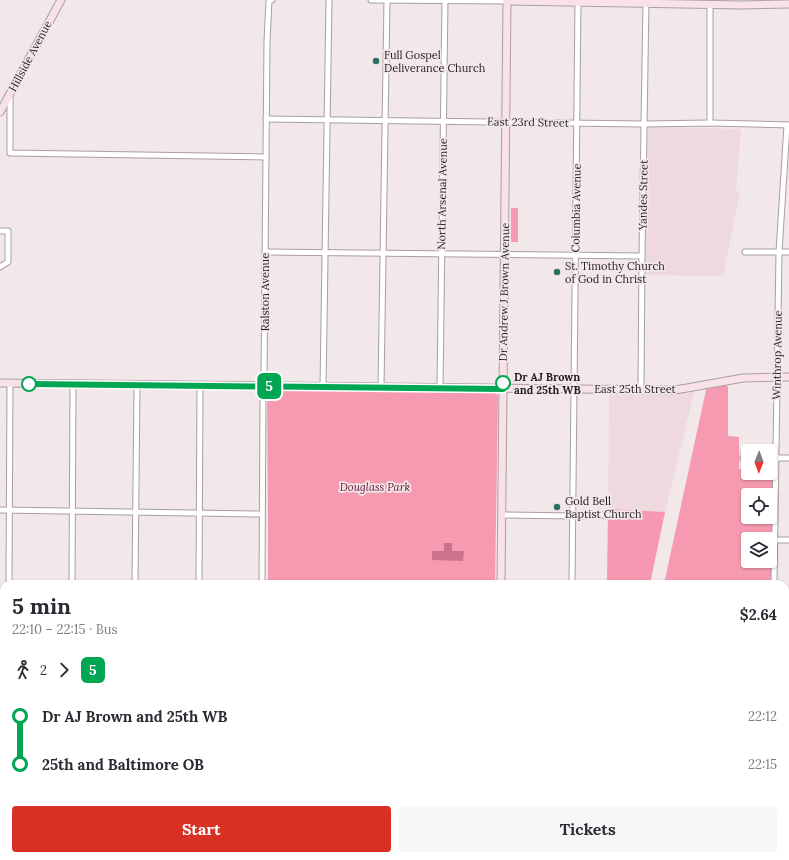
<!DOCTYPE html>
<meta charset="utf-8">
<style>
:root{--surface:#fff;--page:#f7f7f7;--text:#2b2b33;--muted:#7c7c81;--accent:#d93025}
body{margin:0;font-family:Lora,serif;background:var(--page);color:var(--text);height:100vh;display:flex;flex-direction:column;font-size:15px;white-space:nowrap}
*{box-sizing:border-box;margin:0}
p{font-size:13px;color:var(--muted)}
.icon{flex:none;width:22px;height:22px;fill:none;stroke:currentColor;stroke-width:2;stroke-linecap:round;stroke-linejoin:round}
.map{position:relative;flex:1;overflow:hidden}
.details{position:absolute;left:0px;top:580px;width:789px;height:280px;display:flex;flex-direction:column;background:var(--surface);border-radius:12px 12px 0 0;box-shadow:0 1px 3px #0004}
.details>*{flex:none}
.badge{padding:0 8px;border-radius:6px;font-size:14px;line-height:26px}
.needle{width:26px;rotate:181deg}
.buttons{position:absolute;left:741px;top:444px;display:grid;gap:8px}
.buttons a{display:grid;place-items:center;width:36px;height:36px;border-radius:4px;background:var(--surface);box-shadow:0 1px 3px #0004;font-size:20px}
.map>.badge{position:absolute;translate:-50% -50%;box-shadow:0 0 0 2px #fff}
.legs{display:flex;align-items:center;gap:6px;height:44px;padding:0 12px;font-size:13px}
.legs p{margin-inline-start:auto}
.head{display:flex;align-items:center;justify-content:space-between;height:68px;padding:0 12px}
h1{font-size:22px;font-weight:800;line-height:30px}
.action{display:flex;gap:8px;margin-top:auto;padding:8px 12px}
.action a{flex:1;height:46px;border-radius:4px;background:var(--accent);color:#fff;font-size:16px;font-weight:800;line-height:46px;text-align:center}
.action a+a{background:var(--page);color:var(--text)}
ul{padding:0 12px;list-style:none}
li{display:flex;align-items:center;gap:14px;height:48px;font-size:15px}
li i{display:grid;place-items:center;width:6px;height:100%;margin:0 5px;background:currentColor}
li i::after{content:'';width:10px;height:10px;margin:-5px;border:3px solid;border-radius:50%;background:var(--surface)}
li p{margin-inline-start:auto}
li:first-child i{background:linear-gradient(#0000 50%,currentColor 0)}
li:last-child i{background:linear-gradient(currentColor 50%,#0000 0)}
.map>svg:first-child{display:block}
.built{fill:#eedade}
.green{fill:#f69ab2;fill-rule:evenodd}
.forest{fill:#f698b1}
.water{fill:#cc728a}
.lines{fill:none;stroke-linecap:round;stroke-linejoin:round}
.street-casing{stroke:#a99fa1;stroke-width:7}
.secondary-casing{stroke:#a99fa1;stroke-width:9}
.street{stroke:#fff;stroke-width:5}
.secondary{stroke:#f8e2e7;stroke-width:7}
.line-1-casing{stroke:#fff;stroke-width:9}
.line-1{stroke:#00a651;stroke-width:6}
.poi-dot{fill:#2a7167;stroke:#f2e7e9;stroke-width:1.5}
.stop-1-dot{fill:#fff;stroke:#00a651;stroke-width:2}
.labels{text-anchor:middle;stroke-width:3.5;stroke-linejoin:round;paint-order:stroke}
.poi-label{font-size:11px;fill:#231f20;stroke:#f2e7e9;text-anchor:start}
.street-label{font-size:11px;fill:#231f20;stroke:#f2e7e9}
.stop-label{font-size:11px;font-weight:bold;fill:#231f20;stroke:#f2e7e9;text-anchor:start}
.park-label{font-size:11px;font-style:italic;fill:#651332;stroke:#f2e7e9}
</style>
<div class="map">
<svg width="789" height="860" viewBox="0 0 789 860">
<rect width="100%" height="100%" fill="#f2e7e9"/>
<g class="built">
<path d="M 648,127 L 741,129 L 736,191 L 740,191 L 723,276 L 645,275 Z"/>
<path d="M 695,389 L 665,512 L 608,509 L 609,392 Z"/>
</g>
<g class="green">
<rect x="511" y="208" width="7" height="34"/>
<path d="M 726,385 L 728,387 L 728,436 L 739,437 L 739,469 L 748,469 L 748,473 L 770,473 L 770,469 L 771,469 L 771,461 L 774,461 L 773,536 L 759,536 L 759,537 L 750,537 L 749,538 L 745,538 L 745,545 L 748,545 L 748,561 L 770,561 L 770,543 L 772,544 L 772,584 L 664,584 L 706,390 L 707,389 ZM 748,495 L 770,495 L 770,517 L 748,517 Z"/>
<path d="M 267,390 L 311,391 L 313,390 L 494,392 L 498,395 L 495,584 L 268,584 L 268,518 Z"/>
<rect x="265" y="856" width="166" height="4"/>
</g>
<path class="forest" d="M 608,509 L 665,512 L 650,584 L 607,584 Z"/>
<path class="water" d="M 444,543 L 452,543 L 452,551 L 464,551 L 463,561 L 432,560 L 432,551 L 444,551 Z"/>
<g class="lines">
<defs>
<g id="street">
<path d="M 371,0 L 507,1"/>
<path d="M 10,94 L 10,153 L 266,157"/>
<path d="M 266,119 L 644,124 L 710,123 L 789,125"/>
<path d="M 710,123 L 710,4"/>
<path d="M 0,231 L 8,231 L 8,262 L 0,267"/>
<path d="M 265,252 L 642,256"/>
<path d="M 745,252 L 789,252"/>
<path d="M 323,386 L 329,0"/>
<path d="M 381,387 L 387,0"/>
<path d="M 440,388 L 445,0"/>
<path d="M 641,389 L 642,256 L 646,0"/>
<path d="M 743,458 L 748,458"/>
<path d="M 770,458 L 789,458"/>
<path d="M 0,510 L 262,514"/>
<path d="M 502,515 L 573,516 L 607,515"/>
<path d="M 770,540 L 789,540"/>
<path d="M 746,541 L 748,541"/>
<path d="M 9,584 L 10,383"/>
<path d="M 72,584 L 73,384"/>
<path d="M 135,584 L 137,385"/>
<path d="M 199,584 L 200,385"/>
<path d="M 262,584 L 263,391 L 264,380 L 267,41 L 269,1 L 272,0"/>
<path d="M 572,584 L 578,0"/>
<path d="M 774,584 L 779,252 L 787,125"/>
<path d="M 0,636 L 4,636"/>
<path d="M 785,658 L 789,658"/>
<path d="M 0,763 L 4,763"/>
<path d="M 785,764 L 789,764"/>
<path d="M 6,860 L 6,856"/>
<path d="M 70,860 L 70,856"/>
<path d="M 133,860 L 133,856"/>
<path d="M 196,860 L 196,856"/>
<path d="M 260,860 L 260,856"/>
<path d="M 435,860 L 435,856"/>
<path d="M 570,860 L 570,856"/>
<path d="M 663,860 L 664,856"/>
<path d="M 729,860 L 730,856"/>
</g>
<g id="secondary">
<path d="M 507,1 L 743,5 L 789,4"/>
<path d="M 0,112 L 61,0"/>
<path d="M 0,383 L 674,390 L 687,388 L 743,378 L 789,377"/>
<path d="M 501,584 L 507,0"/>
<path d="M 499,860 L 499,856"/>
</g>
</defs>
<use href="#street" class="street-casing"/>
<use href="#secondary" class="secondary-casing"/>
<use href="#street" class="street"/>
<use href="#secondary" class="secondary"/>
</g>
<g class="lines">
<defs>
<path id="line-1" d="M 29,384 L 503,389 L 503,383"/>
</defs>
<use href="#line-1" class="line-1-casing"/>
<use href="#line-1" class="line-1"/>
</g>
<g class="poi-dot">
<circle cx="376" cy="61" r="4"/>
<circle cx="557" cy="272" r="4"/>
<circle cx="557" cy="507" r="4"/>
</g>
<g class="stop-1-dot">
<circle cx="503" cy="383" r="7"/>
<circle cx="29" cy="384" r="7"/>
</g>
<g class="labels">
<g class="poi-label">
<text x="384" y="59">Full Gospel<tspan x="384" dy="13">Deliverance Church</tspan></text>
<text x="565" y="270">St. Timothy Church<tspan x="565" dy="13">of God in Christ</tspan></text>
<text x="565" y="505">Gold Bell<tspan x="565" dy="13">Baptist Church</tspan></text>
</g>
<g class="street-label">
<text transform="translate(30 56) rotate(-62)" y="4">Hillside Avenue</text>
<text transform="translate(528 122) rotate(1)" y="4">East 23rd Street</text>
<text transform="translate(442 194) rotate(-89)" y="4">North Arsenal Avenue</text>
<text transform="translate(643 195) rotate(-89)" y="4">Yandes Street</text>
<text transform="translate(576 208) rotate(-89)" y="4">Columbia Avenue</text>
<text transform="translate(265 292) rotate(-90)" y="4">Ralston Avenue</text>
<text transform="translate(504 292) rotate(-89)" y="4">Dr Andrew J Brown Avenue</text>
<text transform="translate(777 355) rotate(-89)" y="4">Winthrop Avenue</text>
<text x="635" y="393">East 25th Street</text>
</g>
<g class="stop-label">
<text x="514" y="381">Dr AJ Brown<tspan x="514" dy="13">and 25th WB</tspan></text>
</g>
<g class="park-label">
<text x="375" y="491">Douglass Park</text>
</g>
</g>
</svg>
<div class="buttons">
<a><svg class="needle" viewBox="-14 -14 28 28"><path d="M0-13l5 13h-10z" fill="#e53935"/><path d="M0 13l5-13h-10z" fill="#7c7c81"/></svg></a>
<a><svg class="icon" aria-label="locate" viewBox="0 0 24 24"><circle cx="12" cy="12" r="6"/><path d="M12 2v4M12 18v4M2 12h4M18 12h4"/></svg></a>
<a><svg class="icon" aria-label="layers" viewBox="0 0 24 24"><path d="M12 4l9 5-9 5-9-5zM3 14l9 5 9-5"/></svg></a>
</div>
<b class="badge" style="left:269px;top:386px;background:#00a651;color:#fff">5</b>
<section class="details">
<div class="head"><div><h1>5 min</h1><p>22:10 – 22:15 · Bus</p></div><b>$2.64</b></div>
<div class="legs"><svg class="icon" aria-label="walk" viewBox="0 0 24 24"><circle cx="13" cy="4" r="2"/><path d="M13 8l-2 6 4 7M11 14l-3 7M7 12l3-4h3l4 4"/></svg>2<svg class="icon" aria-label="forward" viewBox="0 0 24 24"><path d="M9 5l7 7-7 7"/></svg><b class="badge" style="background:#00a651;color:#fff">5</b></div>
<ul>
<li><i style="color:#00a651"></i><b>Dr AJ Brown and 25th WB</b><p>22:12</p></li>
<li><i style="color:#00a651"></i><b>25th and Baltimore OB</b><p>22:15</p></li>
</ul>
<div class="action"><a>Start</a><a>Tickets</a></div>
</section>
</div>
